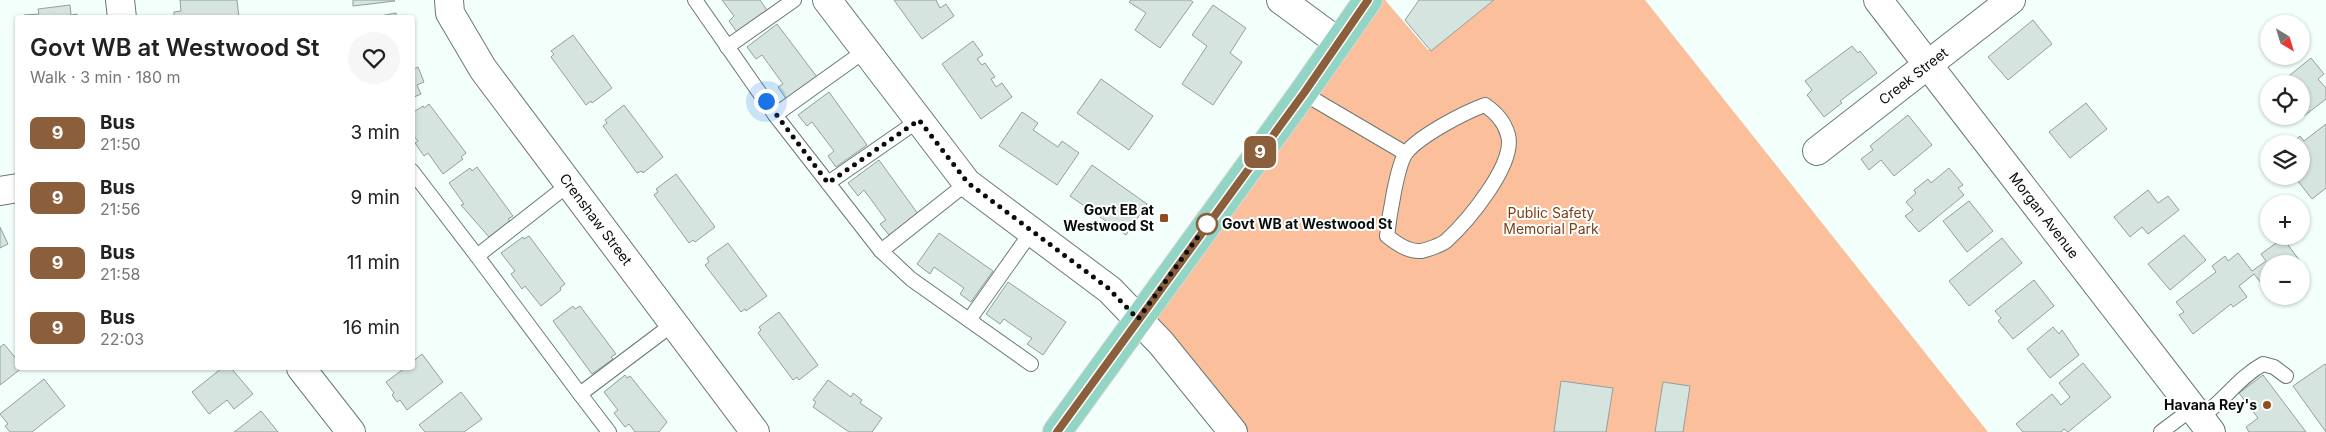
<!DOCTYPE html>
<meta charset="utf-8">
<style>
:root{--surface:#fff;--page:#f6f6f6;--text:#222;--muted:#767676}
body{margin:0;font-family:Inter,sans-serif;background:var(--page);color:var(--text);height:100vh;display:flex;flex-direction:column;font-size:19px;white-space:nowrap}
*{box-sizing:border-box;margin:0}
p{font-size:16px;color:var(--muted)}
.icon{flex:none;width:28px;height:28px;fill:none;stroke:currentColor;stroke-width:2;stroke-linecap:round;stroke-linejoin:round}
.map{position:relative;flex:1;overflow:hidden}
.panel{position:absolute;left:15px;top:15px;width:400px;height:355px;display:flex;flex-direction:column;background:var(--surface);border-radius:5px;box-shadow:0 1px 4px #0004}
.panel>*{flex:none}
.badge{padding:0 10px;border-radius:8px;font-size:18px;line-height:32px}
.needle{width:32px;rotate:142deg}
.buttons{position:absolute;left:2260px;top:15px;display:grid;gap:10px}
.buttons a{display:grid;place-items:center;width:50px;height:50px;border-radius:50%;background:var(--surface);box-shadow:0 1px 4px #0004;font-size:25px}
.you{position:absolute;width:25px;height:25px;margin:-12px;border:4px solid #fff;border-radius:50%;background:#1a73e8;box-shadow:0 0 0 8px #1a73e833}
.map>.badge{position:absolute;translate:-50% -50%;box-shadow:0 0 0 2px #fff}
.round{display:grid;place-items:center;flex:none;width:52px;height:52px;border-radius:26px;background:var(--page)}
.head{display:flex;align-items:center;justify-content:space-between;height:85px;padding:0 15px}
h1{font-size:24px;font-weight:600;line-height:38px}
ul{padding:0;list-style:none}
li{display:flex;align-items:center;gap:15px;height:65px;padding:0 15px}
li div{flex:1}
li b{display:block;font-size:19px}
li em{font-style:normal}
li .badge{min-width:55px;font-weight:700;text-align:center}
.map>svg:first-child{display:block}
.green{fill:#fcbf9b}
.building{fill:#d6e4df;stroke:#929f9a}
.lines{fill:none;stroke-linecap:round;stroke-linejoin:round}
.lane-casing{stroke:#6b7873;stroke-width:16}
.street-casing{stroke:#6b7873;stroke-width:30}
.primary-casing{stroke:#d7d8d8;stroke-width:30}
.lane{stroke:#fff;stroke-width:14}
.street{stroke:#fff;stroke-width:28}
.primary{stroke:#93d5c4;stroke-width:28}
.line-casing{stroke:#fff;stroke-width:11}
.line{stroke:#8b5e3c;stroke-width:8}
.walk{stroke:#080d0b;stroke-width:5;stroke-dasharray:0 9}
.poi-dot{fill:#914d1f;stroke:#fff;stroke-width:2}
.stop-dot{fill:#fff;stroke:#8b5e3c;stroke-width:2.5}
.labels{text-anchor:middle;stroke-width:4;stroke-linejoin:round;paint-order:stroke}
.street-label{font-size:14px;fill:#080d0b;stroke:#fff}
.poi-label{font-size:14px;font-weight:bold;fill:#080d0b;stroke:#fff;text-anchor:end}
.park-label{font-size:14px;fill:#7b4016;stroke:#fff}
.stop-label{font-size:14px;font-weight:bold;fill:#080d0b;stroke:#fff;text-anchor:start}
</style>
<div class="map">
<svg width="2326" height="432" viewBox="0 0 2326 432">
<rect width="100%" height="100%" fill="#f3fffb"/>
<path class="green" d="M 1368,0 L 1385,0 L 1428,50 L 1494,0 L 1645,0 L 1988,432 L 1233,432 L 1138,319 Z"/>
<g class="building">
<path d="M 180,0 L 237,0 L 239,18 L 174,18 L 174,12 L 181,11 Z"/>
<path d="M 353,0 L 394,0 L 395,1 L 353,6 Z"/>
<path d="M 722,0 L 760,0 L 767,10 L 737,32 L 729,21 L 734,16 Z"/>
<path d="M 894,0 L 936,0 L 940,8 L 946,4 L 954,16 L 922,39 Z"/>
<path d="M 1131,0 L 1190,0 L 1193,2 L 1160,48 L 1135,30 L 1146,13 L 1129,2 Z"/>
<path d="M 1419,0 L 1494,0 L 1431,51 L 1405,20 Z"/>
<path d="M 70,5 L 71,15 L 77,14 L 78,18 L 24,18 L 24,15 L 39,14 L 38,9 Z"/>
<path d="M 1213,5 L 1246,28 L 1230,53 L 1242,62 L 1213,105 L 1182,84 L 1207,46 L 1192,35 Z"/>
<path d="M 396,13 L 397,18 L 375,18 L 385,15 Z"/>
<path d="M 2033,20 L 2052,44 L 2008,80 L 1988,57 Z"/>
<path d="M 777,24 L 817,77 L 787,100 L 778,87 L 783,84 L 762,55 L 756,59 L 747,47 Z"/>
<path d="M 573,35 L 612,88 L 592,103 L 591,101 L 586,105 L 551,57 L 554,54 L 551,51 Z"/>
<path d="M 973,41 L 983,55 L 977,59 L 982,65 L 985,63 L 995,77 L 991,79 L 996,87 L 1002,83 L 1012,97 L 981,119 L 942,64 Z"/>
<path d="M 1852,46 L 1858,53 L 1860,51 L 1877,73 L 1840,101 L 1842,103 L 1824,117 L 1807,95 L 1812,90 L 1805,81 Z"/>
<path d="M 2311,58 L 2324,74 L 2318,79 L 2326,88 L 2326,99 L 2304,116 L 2301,113 L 2301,84 L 2279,84 Z"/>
<path d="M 418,67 L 424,82 L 417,85 L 421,94 L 412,98 L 412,70 Z"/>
<path d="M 1101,79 L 1153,116 L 1129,150 L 1077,113 Z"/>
<path d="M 829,92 L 867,145 L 836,167 L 828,156 L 834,151 L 812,122 L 807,126 L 798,115 Z"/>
<path d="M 2086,103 L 2107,129 L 2070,158 L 2049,132 Z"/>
<path d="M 429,104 L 466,153 L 461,157 L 463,159 L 443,174 L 428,153 L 424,156 L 415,143 L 418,141 L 412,134 L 412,113 L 423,106 L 424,108 Z"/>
<path d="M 624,105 L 663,157 L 643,173 L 642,171 L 637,173 L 603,126 L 607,123 L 605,120 Z"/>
<path d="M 1022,112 L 1038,123 L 1033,130 L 1058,147 L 1062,141 L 1079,153 L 1057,185 L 999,146 Z"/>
<path d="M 1908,115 L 1932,145 L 1894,176 L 1881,160 L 1869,170 L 1861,159 L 1873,150 L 1870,146 Z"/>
<path d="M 2326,124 L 2326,188 L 2312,199 L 2294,176 L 2301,176 L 2301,144 L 2290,144 L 2300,136 L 2304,141 Z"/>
<path d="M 879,160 L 918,214 L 889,235 L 880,224 L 886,220 L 864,190 L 858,196 L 848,183 Z"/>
<path d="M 1092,165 L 1147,204 L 1126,235 L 1070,196 Z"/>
<path d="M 477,167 L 513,216 L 508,219 L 510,221 L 489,237 L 461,205 L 464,204 L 449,183 L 470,168 L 472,171 Z"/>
<path d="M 1949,168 L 1963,185 L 1958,188 L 1964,195 L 1919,232 L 1905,216 L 1913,210 L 1906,202 L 1916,193 L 1914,190 L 1928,179 L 1931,183 Z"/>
<path d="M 676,174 L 715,227 L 695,242 L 693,240 L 689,243 L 654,195 L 658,192 L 656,189 Z"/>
<path d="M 2148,190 L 2158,203 L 2168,196 L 2179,210 L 2148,234 L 2142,227 L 2130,237 L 2114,217 Z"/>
<path d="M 1969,201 L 1993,231 L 1967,252 L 1943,221 Z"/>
<path d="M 0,227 L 8,244 L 0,248 Z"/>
<path d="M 939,233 L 993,271 L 971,302 L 960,294 L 964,288 L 934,267 L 930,274 L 917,264 Z"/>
<path d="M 2184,235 L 2206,260 L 2170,290 L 2148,264 Z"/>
<path d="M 529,236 L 565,284 L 560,288 L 561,290 L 541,306 L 525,286 L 522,289 L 511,274 L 515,271 L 501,253 L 523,237 L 524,239 Z"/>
<path d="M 2002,238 L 2022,263 L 1969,306 L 1949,281 Z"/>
<path d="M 2283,238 L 2305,268 L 2301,271 L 2301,264 L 2269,264 L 2269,279 L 2262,284 L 2254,274 L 2239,286 L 2247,297 L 2233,307 L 2231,304 L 2193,334 L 2179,315 L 2184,312 L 2176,302 L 2216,272 L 2212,266 L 2225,256 L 2228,261 L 2238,253 L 2252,271 L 2266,261 L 2261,254 Z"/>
<path d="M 728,243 L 767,296 L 746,311 L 745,309 L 741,312 L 705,265 L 709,262 L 707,258 Z"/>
<path d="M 2034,280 L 2054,306 L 2013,339 L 1998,321 L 2001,318 L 1995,311 Z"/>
<path d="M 1008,282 L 1066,322 L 1043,355 L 1027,344 L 1032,338 L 1028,336 L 1004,319 L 1000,324 L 986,314 Z"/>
<path d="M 573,306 L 575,309 L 580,306 L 616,354 L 611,357 L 613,359 L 592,374 L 553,321 Z"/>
<path d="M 779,312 L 818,365 L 799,380 L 797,377 L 793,380 L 758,333 L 761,330 L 759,327 Z"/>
<path d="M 2053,327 L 2059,334 L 2062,330 L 2079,355 L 2050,378 L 2027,349 Z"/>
<path d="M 4,344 L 18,361 L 18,368 L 22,368 L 0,385 L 0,347 Z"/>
<path d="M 422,354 L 443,382 L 407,410 L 400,400 L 397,402 L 392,395 L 394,393 L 386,382 L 405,368 L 412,368 L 412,362 Z"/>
<path d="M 2083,363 L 2111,397 L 2068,432 L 2064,429 L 2061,432 L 2023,432 L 2016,424 L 2052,394 L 2061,405 L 2070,397 L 2059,383 Z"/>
<path d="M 2325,364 L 2326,365 L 2326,432 L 2293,386 Z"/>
<path d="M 222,368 L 231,368 L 253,394 L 234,409 L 227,400 L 209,414 L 192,392 Z"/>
<path d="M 625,375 L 627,378 L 630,376 L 667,422 L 659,432 L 635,432 L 629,424 L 625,427 L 614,413 L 618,410 L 604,392 Z"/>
<path d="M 2263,375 L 2306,432 L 2249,432 L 2246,427 L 2258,418 L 2239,393 Z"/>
<path d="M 44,379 L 65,406 L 32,432 L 10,432 L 5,426 L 8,424 L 0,414 Z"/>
<path d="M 828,380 L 851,397 L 853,393 L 862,400 L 860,403 L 882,418 L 872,432 L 849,432 L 813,407 L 816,402 L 813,400 Z"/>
<path d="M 1561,381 L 1613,388 L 1606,432 L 1554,432 Z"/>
<path d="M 1663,382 L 1690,386 L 1683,432 L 1655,432 Z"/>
<path d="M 461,392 L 482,419 L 464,432 L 425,432 L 419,425 Z"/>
<path d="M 261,411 L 278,432 L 234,432 L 237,430 Z"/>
</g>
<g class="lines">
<defs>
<g id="lane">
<path d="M 695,0 L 775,115 L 881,251 L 911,279 L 1031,364"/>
<path d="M 727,47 L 794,0"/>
<path d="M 1303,93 L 1405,153"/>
<path d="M 1485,105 C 1496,113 1504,121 1508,135 C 1516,164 1467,222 1446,241 C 1441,245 1427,250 1421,251 C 1408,252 1396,243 1387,236 C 1389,219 1397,165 1406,153 C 1419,136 1465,112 1485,105 Z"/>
<path d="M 775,115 L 866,50"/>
<path d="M 412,171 L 477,256 L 568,185"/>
<path d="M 828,183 L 919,120"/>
<path d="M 881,251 L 967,183"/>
<path d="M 477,256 L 580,394 L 673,324"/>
<path d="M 969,320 L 1032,231"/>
<path d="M 580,394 L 609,432"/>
<path d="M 2200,418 C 2223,402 2238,378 2263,364 L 2274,367 L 2286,376"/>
<path d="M 2161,432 L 2193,408"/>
</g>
<g id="street">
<path d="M 120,0 L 122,18"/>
<path id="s1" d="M 449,0 L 450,13 L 483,69 L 755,432"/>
<path d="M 827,0 L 967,183 L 1110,290 L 1161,343 L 1233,432"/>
<path d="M 1281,0 L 1338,42"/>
<path id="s2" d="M 1878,0 L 2211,432"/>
<path id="s3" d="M 1817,151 L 2011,0"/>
<path d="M 0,191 L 18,188"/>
<path d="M 301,368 L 351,432"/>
</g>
<path id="primary" d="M 1057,432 L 1303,93 L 1368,0"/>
</defs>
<use href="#lane" class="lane-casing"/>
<use href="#street" class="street-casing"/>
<use href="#primary" class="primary-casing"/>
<use href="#lane" class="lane"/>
<use href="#street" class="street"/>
<use href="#primary" class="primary"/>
</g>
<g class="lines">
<defs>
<path id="line" d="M 1057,432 L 1304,93 L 1368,0"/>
</defs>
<use href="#line" class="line-casing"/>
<use href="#line" class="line"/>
<path class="walk" d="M 766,101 L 828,183 L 919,120 L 968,183 L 1108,288 L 1138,319 L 1211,219 L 1207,224"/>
</g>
<g class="poi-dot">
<rect x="1159" y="213" width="10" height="10" rx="2.5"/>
<circle cx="2267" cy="405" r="5"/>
</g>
<circle class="stop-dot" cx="1207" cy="224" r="10"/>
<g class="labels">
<g class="street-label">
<text dy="5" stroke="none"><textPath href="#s3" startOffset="122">Creek Street</textPath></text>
<text dy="5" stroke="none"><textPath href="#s2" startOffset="272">Morgan Avenue</textPath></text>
<text dy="5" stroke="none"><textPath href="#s1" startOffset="266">Crenshaw Street</textPath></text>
</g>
<g class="poi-label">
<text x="1154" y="215">Govt EB at<tspan x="1154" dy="16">Westwood St</tspan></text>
<text x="2257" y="410">Havana Rey's</text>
</g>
<g class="park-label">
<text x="1551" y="218">Public Safety<tspan x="1551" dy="16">Memorial Park</tspan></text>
</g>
<g class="stop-label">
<text x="1222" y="229">Govt WB at Westwood St</text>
</g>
</g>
</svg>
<div class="buttons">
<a><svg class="needle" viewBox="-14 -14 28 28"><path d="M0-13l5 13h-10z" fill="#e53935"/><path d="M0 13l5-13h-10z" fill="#767676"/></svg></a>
<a><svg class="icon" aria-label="locate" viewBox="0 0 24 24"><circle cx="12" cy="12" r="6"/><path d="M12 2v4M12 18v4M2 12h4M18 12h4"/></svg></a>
<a><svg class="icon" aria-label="layers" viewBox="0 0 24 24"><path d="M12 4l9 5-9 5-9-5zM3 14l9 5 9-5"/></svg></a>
<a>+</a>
<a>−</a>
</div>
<div class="you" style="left:766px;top:101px"></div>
<b class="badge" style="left:1260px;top:152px;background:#8b5e3c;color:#fff">9</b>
<section class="panel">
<div class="head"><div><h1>Govt WB at Westwood St</h1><p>Walk · 3 min · 180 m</p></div><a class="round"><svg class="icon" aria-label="heart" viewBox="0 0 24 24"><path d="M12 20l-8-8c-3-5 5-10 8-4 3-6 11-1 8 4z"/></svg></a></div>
<ul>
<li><span class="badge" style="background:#8b5e3c;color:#fff">9</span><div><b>Bus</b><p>21:50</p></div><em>3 min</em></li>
<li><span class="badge" style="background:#8b5e3c;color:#fff">9</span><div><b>Bus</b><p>21:56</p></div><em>9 min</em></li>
<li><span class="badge" style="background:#8b5e3c;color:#fff">9</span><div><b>Bus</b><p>21:58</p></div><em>11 min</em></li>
<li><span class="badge" style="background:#8b5e3c;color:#fff">9</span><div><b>Bus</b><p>22:03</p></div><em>16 min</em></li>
</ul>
</section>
</div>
